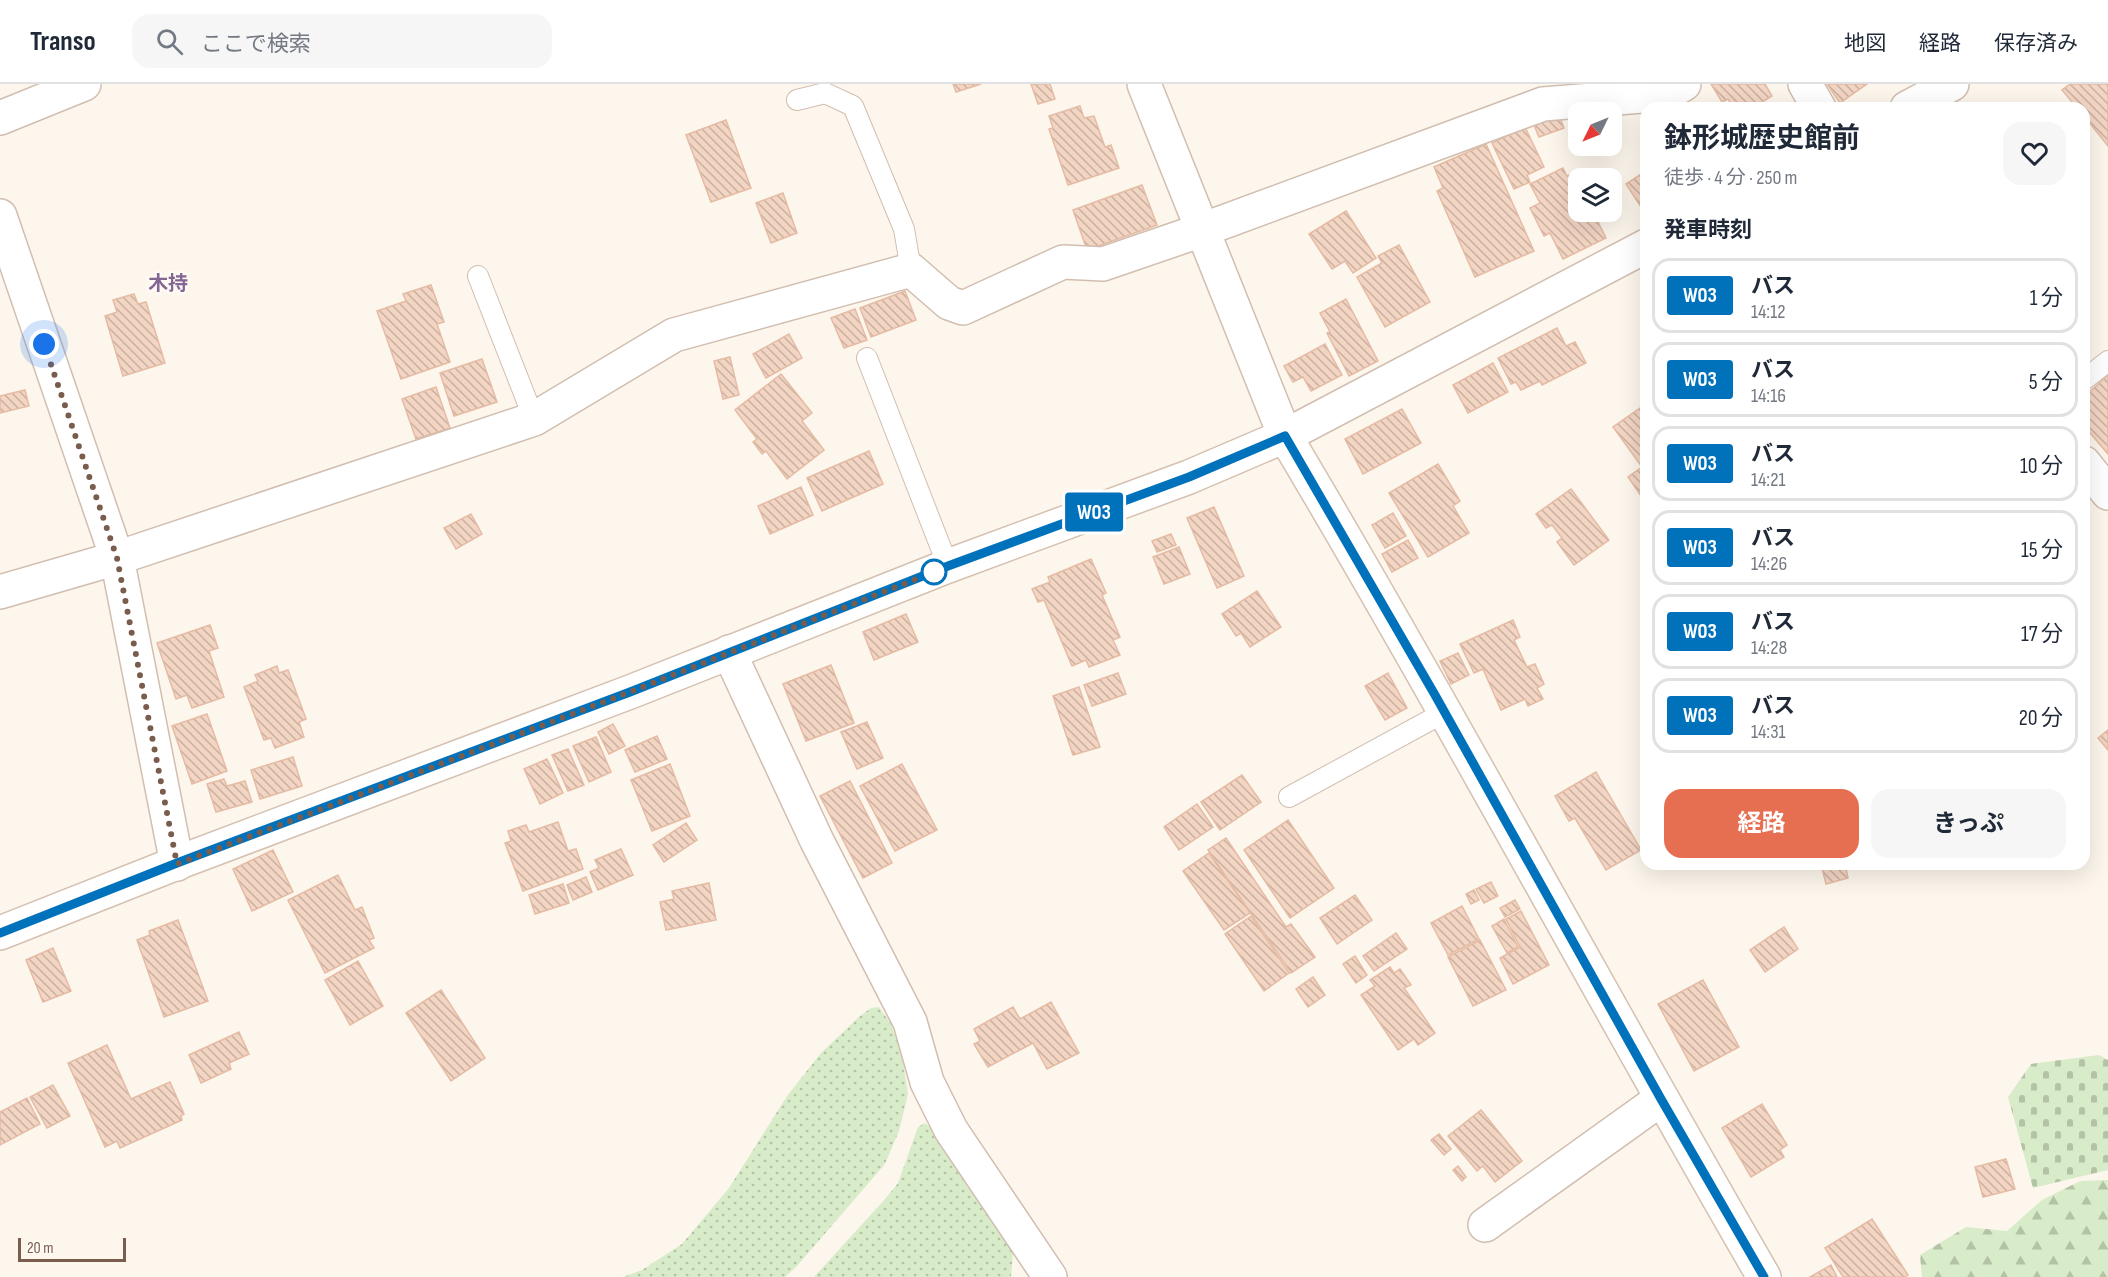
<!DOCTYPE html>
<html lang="ja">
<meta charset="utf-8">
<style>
:root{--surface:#fff;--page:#f6f6f7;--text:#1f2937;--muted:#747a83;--line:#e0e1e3;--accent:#e76f51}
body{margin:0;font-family:"Sofia Sans Condensed","Noto Sans JP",sans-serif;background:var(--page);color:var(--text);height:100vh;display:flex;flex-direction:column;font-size:22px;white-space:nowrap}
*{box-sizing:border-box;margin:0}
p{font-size:20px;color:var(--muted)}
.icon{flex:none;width:33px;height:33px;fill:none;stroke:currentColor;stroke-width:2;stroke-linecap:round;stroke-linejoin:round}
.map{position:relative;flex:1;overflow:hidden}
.details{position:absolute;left:1640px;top:18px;width:450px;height:768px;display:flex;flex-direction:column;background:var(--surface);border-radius:18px;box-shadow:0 6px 24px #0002}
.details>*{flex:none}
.badge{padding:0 12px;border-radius:4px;font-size:21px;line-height:39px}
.needle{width:39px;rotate:227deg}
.controls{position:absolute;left:1568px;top:18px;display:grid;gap:12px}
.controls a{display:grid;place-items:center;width:54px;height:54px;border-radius:12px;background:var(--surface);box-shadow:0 6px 24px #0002;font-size:30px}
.scale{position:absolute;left:18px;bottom:15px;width:108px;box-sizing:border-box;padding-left:6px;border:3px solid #7a5c4d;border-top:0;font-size:16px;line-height:21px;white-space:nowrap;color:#7a5c4d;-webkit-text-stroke:4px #fffaf3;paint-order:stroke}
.you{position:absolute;width:30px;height:30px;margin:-15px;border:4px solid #fff;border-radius:50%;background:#1a73e8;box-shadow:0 0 0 9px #1a73e833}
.map>.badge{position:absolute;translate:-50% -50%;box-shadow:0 0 0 3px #fff}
h2{padding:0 24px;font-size:22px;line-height:54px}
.round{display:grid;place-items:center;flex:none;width:63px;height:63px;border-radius:18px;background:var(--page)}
.head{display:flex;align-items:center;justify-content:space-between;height:102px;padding:0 24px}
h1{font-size:28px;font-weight:700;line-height:45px}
.action{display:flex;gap:12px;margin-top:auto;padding:12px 24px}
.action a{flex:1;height:69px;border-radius:18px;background:var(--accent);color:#fff;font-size:24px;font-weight:700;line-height:69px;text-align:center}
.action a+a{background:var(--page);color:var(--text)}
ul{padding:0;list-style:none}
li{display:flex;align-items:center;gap:18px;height:75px;margin:0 12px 9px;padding:0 12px;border:3px solid var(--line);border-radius:18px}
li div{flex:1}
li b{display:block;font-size:22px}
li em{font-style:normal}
li .badge{min-width:66px;font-weight:700;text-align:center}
header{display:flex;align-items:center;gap:36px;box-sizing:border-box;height:84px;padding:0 30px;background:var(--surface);border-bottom:2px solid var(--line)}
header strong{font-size:28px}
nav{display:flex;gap:33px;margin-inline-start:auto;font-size:21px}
.search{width:420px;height:54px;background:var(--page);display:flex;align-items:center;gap:15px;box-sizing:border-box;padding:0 21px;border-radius:18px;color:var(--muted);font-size:22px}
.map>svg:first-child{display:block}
.grass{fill:url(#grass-dots)}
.forest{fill:url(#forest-firs)}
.cemetery{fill:url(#cemetery-stones)}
.building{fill:url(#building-back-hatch);stroke:#e6bba3;stroke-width:1.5}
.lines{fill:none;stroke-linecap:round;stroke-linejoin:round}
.service-casing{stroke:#d1beb0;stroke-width:22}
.minor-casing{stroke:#d1beb0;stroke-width:36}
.tertiary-casing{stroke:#d1beb0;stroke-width:36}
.secondary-casing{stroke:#d6c0b0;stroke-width:36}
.service{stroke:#fff;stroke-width:20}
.minor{stroke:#fff;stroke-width:33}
.tertiary{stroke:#fff;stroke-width:33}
.secondary{stroke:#fff;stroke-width:33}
.line-casing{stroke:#fff;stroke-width:14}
.line{stroke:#0072bc;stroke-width:9}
.walk{stroke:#7a5c4d;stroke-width:6;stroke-dasharray:0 10.8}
.stop-dot{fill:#fff;stroke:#0072bc;stroke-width:3}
.labels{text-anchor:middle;stroke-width:5;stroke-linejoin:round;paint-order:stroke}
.neighbourhood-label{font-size:20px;font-weight:bold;fill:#846695;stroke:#fffaf3}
</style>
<header>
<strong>Transo</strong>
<div class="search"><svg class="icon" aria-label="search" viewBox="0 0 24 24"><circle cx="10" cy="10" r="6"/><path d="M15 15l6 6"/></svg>ここで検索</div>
<nav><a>地図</a><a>経路</a><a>保存済み</a></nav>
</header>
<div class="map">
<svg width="2108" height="1193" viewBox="0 0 2108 1193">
<defs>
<pattern id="grass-dots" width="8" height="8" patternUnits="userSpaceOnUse" patternTransform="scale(1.5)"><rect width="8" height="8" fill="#d8ecc9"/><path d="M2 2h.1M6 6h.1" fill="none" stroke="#b4c2a5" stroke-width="1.8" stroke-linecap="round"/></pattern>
<pattern id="forest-firs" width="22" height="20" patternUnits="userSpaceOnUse" patternTransform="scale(1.5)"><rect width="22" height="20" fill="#d8ecc9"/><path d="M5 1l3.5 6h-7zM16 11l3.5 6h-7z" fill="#b4c2a5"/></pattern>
<pattern id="cemetery-stones" width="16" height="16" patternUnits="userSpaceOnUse" patternTransform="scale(1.5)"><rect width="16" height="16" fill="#d8ecc9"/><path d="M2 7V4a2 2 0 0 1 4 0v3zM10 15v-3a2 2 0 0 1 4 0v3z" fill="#b4c2a5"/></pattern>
<pattern id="building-back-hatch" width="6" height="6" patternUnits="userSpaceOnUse" patternTransform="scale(1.5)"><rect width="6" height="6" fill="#f3d5c3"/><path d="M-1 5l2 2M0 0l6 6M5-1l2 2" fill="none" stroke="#cab0a1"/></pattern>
</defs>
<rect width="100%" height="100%" fill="#fdf6ec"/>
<g class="grass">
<path d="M 879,923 L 891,940 L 902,972 L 906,997 L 908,1010 L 899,1047 L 885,1080 L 797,1182 L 785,1193 L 623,1193 L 642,1186 L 682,1160 L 729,1104 L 787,1012 L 821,969 L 860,932 L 871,924 Z"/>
<path d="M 925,1039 L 934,1046 L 958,1086 L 1010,1161 L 1013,1169 L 1011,1193 L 814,1193 L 886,1114 L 898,1099 L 918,1043 Z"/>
</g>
<path class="forest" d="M 2108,1096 L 2108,1193 L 1922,1193 L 1920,1171 L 1966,1143 L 2007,1147 L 2042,1116 L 2080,1097 Z"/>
<path class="cemetery" d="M 2099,971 L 2108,976 L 2108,1086 L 2033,1104 L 2008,1013 L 2031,980 Z"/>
<g class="building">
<path d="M 953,0 L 981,0 L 956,8 Z"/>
<path d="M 1031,0 L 1050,0 L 1055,15 L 1038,20 Z"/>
<path d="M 1711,0 L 1765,0 L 1772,12 L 1752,24 L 1733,24 L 1728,15 L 1722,18 Z"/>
<path d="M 1827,0 L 1867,0 L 1840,19 Z"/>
<path d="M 2070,0 L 2108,0 L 2108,62 L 2084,32 L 2084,24 L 2077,24 L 2062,6 Z"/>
<path d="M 1080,22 L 1084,34 L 1094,32 L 1105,63 L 1111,61 L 1119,84 L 1068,101 L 1049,45 L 1053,44 L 1049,32 Z"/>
<path d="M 1559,31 L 1564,44 L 1539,53 L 1534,41 Z"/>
<path d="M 726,36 L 751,104 L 711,118 L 686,51 Z"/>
<path d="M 1525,43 L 1544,83 L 1527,91 L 1530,98 L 1514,105 L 1492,59 Z"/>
<path d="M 1486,60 L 1534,167 L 1475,193 L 1437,107 L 1443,104 L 1434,83 Z"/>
<path d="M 1563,84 L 1567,92 L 1582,85 L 1587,94 L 1578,94 L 1578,128 L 1593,128 L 1606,154 L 1563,175 L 1550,149 L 1544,152 L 1530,124 L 1540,119 L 1530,100 Z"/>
<path d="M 1646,87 L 1646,120 L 1641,123 L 1626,100 Z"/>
<path d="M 1142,101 L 1157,141 L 1087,166 L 1073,126 Z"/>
<path d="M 783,109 L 797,149 L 771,159 L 756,119 Z"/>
<path d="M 1346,127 L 1376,174 L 1353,189 L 1345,177 L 1332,185 L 1309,150 Z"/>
<path d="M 1399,161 L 1430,218 L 1385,243 L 1357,193 L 1382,179 L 1378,172 Z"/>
<path d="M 431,201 L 444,238 L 437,240 L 450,278 L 401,295 L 377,227 L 406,217 L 403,210 Z"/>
<path d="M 905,207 L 916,236 L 871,253 L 860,224 Z"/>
<path d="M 134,210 L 138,220 L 146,218 L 165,279 L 123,292 L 105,232 L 117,228 L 113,216 Z"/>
<path d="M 1346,215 L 1378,277 L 1349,292 L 1327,249 L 1330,248 L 1320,229 Z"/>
<path d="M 855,225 L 867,256 L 844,264 L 831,234 Z"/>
<path d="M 1557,244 L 1566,262 L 1575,258 L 1586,279 L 1542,301 L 1540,297 L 1521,306 L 1516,298 L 1511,300 L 1498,274 Z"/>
<path d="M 789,250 L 802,274 L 766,294 L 753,270 Z"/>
<path d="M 1325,260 L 1342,291 L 1311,307 L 1303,293 L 1293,298 L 1284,282 Z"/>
<path d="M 730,273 L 739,311 L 723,315 L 714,277 Z"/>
<path d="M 482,275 L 497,318 L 454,332 L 440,289 Z"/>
<path d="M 1493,279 L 1508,308 L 1468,329 L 1453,301 Z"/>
<path d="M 781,290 L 812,329 L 802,337 L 824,366 L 787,395 L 766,367 L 762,370 L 753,358 L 757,355 L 735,326 Z"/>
<path d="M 2108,291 L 2108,370 L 2084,342 L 2084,313 Z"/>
<path d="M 436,303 L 450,344 L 416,355 L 402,315 Z"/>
<path d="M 25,306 L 29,322 L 0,329 L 0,312 Z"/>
<path d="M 1646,320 L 1646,419 L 1628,393 L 1642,383 L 1613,343 Z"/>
<path d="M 1402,325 L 1421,359 L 1363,390 L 1345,355 Z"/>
<path d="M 869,367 L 883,400 L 822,427 L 807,394 Z"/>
<path d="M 1438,380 L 1460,417 L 1453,422 L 1469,449 L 1428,473 L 1389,409 Z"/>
<path d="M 801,403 L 813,431 L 770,450 L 758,422 Z"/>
<path d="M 1571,405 L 1609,456 L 1574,481 L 1557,458 L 1562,454 L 1552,441 L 1546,444 L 1536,430 Z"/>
<path d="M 1214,423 L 1244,492 L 1217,504 L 1187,434 Z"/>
<path d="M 1393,429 L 1406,452 L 1385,464 L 1372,441 Z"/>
<path d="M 471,430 L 482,450 L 456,465 L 444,444 Z"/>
<path d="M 1171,450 L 1176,461 L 1157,468 L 1152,457 Z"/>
<path d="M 1408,456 L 1418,474 L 1392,488 L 1382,470 Z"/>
<path d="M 1179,463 L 1190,490 L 1164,500 L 1153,473 Z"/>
<path d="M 1091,475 L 1106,509 L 1102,511 L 1120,553 L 1113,556 L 1120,571 L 1089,583 L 1086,576 L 1072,582 L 1044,516 L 1038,518 L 1032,505 L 1050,498 L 1048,493 Z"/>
<path d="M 1257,507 L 1281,543 L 1250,563 L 1241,549 L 1236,552 L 1222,530 Z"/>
<path d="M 906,530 L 918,558 L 874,576 L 863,548 Z"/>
<path d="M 1513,536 L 1520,553 L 1514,556 L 1527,583 L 1535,580 L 1544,600 L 1537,604 L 1543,615 L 1528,622 L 1525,615 L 1501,626 L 1483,585 L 1474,589 L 1460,560 Z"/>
<path d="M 210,541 L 218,564 L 209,567 L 224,613 L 192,624 L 187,611 L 176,615 L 157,559 Z"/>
<path d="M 1458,569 L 1469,591 L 1451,600 L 1440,577 Z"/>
<path d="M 831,581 L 854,639 L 806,657 L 783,600 Z"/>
<path d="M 277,582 L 279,589 L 288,586 L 306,635 L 299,638 L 304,653 L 275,664 L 271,654 L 264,656 L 244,603 L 258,597 L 255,591 Z"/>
<path d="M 1118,589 L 1126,610 L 1092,622 L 1084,601 Z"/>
<path d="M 1388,589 L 1407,624 L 1385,636 L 1365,602 Z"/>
<path d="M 1079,603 L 1100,663 L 1073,671 L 1053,612 Z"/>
<path d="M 207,630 L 227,687 L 192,700 L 172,642 Z"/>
<path d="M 867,638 L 883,674 L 857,685 L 841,648 Z"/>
<path d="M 613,640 L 625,662 L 609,670 L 598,648 Z"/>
<path d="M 2108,646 L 2108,666 L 2098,654 Z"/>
<path d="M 657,652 L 667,675 L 635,688 L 625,666 Z"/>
<path d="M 596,653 L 611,688 L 589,698 L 573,662 Z"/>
<path d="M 568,665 L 584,701 L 568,707 L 552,671 Z"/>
<path d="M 293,673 L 302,702 L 260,715 L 251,686 Z"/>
<path d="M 547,675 L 563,709 L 540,720 L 524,685 Z"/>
<path d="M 670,680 L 690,732 L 652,747 L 631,696 Z"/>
<path d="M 902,680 L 937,746 L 895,767 L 860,702 Z"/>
<path d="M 1596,688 L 1641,766 L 1606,786 L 1575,734 L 1569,737 L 1555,712 Z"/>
<path d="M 1242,691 L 1261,718 L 1220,746 L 1201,718 Z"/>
<path d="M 224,695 L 227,702 L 245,697 L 252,718 L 216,728 L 207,700 Z"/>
<path d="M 850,697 L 892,779 L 863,794 L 820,712 Z"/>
<path d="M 1197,720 L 1213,743 L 1179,766 L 1164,743 Z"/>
<path d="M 1288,736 L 1334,804 L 1290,834 L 1244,766 Z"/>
<path d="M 558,738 L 568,767 L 576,765 L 583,785 L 523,807 L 505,759 L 511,757 L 508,747 L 526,741 L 529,748 Z"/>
<path d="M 686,739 L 697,756 L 664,778 L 653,761 Z"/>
<path d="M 1226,754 L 1286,843 L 1291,840 L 1315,873 L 1291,889 L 1208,766 Z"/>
<path d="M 621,765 L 633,791 L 598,806 L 590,788 L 599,784 L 595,776 Z"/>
<path d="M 273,766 L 293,808 L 252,827 L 233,785 Z"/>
<path d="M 1209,769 L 1250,829 L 1224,846 L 1183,787 Z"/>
<path d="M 1821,780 L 1845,780 L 1848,794 L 1826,800 Z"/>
<path d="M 338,791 L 355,826 L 362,823 L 374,854 L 369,856 L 374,864 L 325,889 L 288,816 Z"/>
<path d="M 586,793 L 592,808 L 573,816 L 567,801 Z"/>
<path d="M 1491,798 L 1498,812 L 1484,819 L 1476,805 Z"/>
<path d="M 709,799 L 716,836 L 666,846 L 660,818 L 674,815 L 672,807 Z"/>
<path d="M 563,800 L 569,819 L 535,830 L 529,811 Z"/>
<path d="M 1474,806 L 1479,816 L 1471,820 L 1466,810 Z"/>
<path d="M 1355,811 L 1372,836 L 1337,860 L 1320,834 Z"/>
<path d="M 1515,816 L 1520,825 L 1505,833 L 1500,824 Z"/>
<path d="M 1462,822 L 1479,855 L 1448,871 L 1431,839 Z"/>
<path d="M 1521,827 L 1549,881 L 1513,900 L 1500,874 L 1520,863 L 1506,835 Z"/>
<path d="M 1251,832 L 1289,889 L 1264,907 L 1225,850 Z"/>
<path d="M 1504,835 L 1518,863 L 1507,869 L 1492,842 Z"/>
<path d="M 178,836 L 208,917 L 164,933 L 137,856 L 150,851 L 149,847 Z"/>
<path d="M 1784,843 L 1798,865 L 1765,888 L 1750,866 Z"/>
<path d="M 1396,849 L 1407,865 L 1374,887 L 1363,872 Z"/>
<path d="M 1480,856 L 1506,906 L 1473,922 L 1448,873 Z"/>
<path d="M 53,864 L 71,907 L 43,918 L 26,876 Z"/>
<path d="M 1355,872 L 1367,891 L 1356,899 L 1343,880 Z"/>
<path d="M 358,877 L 383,922 L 350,941 L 325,896 Z"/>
<path d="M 1390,883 L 1394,889 L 1400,885 L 1411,901 L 1404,904 L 1435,949 L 1418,961 L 1414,955 L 1398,966 L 1361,911 L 1375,902 L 1370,896 Z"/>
<path d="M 1313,893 L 1325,911 L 1308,923 L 1296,905 Z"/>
<path d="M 1703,896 L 1739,963 L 1694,987 L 1658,920 Z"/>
<path d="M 441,906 L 485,974 L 451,997 L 406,929 Z"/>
<path d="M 1051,918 L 1079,969 L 1047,985 L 1033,959 L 988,983 L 974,960 L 980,957 L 974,945 L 1013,923 L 1020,935 Z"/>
<path d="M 239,948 L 249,970 L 229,979 L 231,985 L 201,999 L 189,971 Z"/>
<path d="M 107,961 L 131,1015 L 170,998 L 184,1030 L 181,1032 L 182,1036 L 120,1064 L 117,1057 L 105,1063 L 68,979 Z"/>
<path d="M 53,1001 L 70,1032 L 47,1044 L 30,1013 Z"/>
<path d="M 27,1014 L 40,1040 L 0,1061 L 0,1028 Z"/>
<path d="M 1762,1020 L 1787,1061 L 1780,1066 L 1784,1073 L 1751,1093 L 1722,1044 Z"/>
<path d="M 1481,1026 L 1522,1077 L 1495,1098 L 1483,1082 L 1477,1087 L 1448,1052 Z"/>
<path d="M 1439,1050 L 1451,1065 L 1444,1071 L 1431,1056 Z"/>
<path d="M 2006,1075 L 2015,1105 L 1983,1113 L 1975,1083 Z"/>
<path d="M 1458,1082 L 1466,1093 L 1462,1097 L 1453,1086 Z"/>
<path d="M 1872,1135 L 1908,1191 L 1905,1193 L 1843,1193 L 1825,1164 Z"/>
<path d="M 1831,1181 L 1837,1193 L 1810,1193 Z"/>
</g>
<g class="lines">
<defs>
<g id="service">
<path d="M 797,16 L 825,9 L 853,22 L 904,145 L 911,186"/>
<path d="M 478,192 L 534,335"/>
<path d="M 867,274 L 948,482"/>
<path d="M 2084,296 L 2108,277"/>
<path d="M 1289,713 L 1445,628"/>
</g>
<g id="minor">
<path d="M 1805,0 L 1819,24"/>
<path d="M 0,34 L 84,0"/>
<path d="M 0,132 L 117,474 L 177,780"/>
<path d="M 2084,379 L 2108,409"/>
<path d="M 0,508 L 117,474 L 534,335 L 674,251 L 911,186 L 949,219 L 963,224 L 1063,178 L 1103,180 L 1202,146 L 1543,20 L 1667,10 L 1684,0"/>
<path d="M 729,568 L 817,757 L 910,938 L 927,998 L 951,1046 L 1050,1193"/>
<path d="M 1485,1141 L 1661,1015"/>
</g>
<g id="tertiary">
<path d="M 1144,0 L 1285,352 L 1646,162"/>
<path d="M 1907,24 L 1952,0"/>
</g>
<path id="secondary" d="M 0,849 L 177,779 L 630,608 L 948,482 L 1189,393 L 1285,352 C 1450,629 1602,914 1764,1193"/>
</defs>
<use href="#service" class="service-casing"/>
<use href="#minor" class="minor-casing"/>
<use href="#tertiary" class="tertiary-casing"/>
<use href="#secondary" class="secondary-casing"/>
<use href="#service" class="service"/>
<use href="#minor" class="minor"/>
<use href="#tertiary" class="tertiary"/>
<use href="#secondary" class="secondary"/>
</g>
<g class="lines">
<defs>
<path id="line" d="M 0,849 L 177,779 L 630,608 L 948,482 L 1189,393 L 1285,352 L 1435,611 L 1661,1015 L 1764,1193"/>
</defs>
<use href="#line" class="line-casing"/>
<use href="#line" class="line"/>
<path class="walk" d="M 44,260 L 117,474 L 177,780 L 630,608 L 934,488"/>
</g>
<circle class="stop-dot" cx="934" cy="488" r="12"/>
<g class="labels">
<g class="neighbourhood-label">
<text x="168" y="206">木持</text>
</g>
</g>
</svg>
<div class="controls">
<a><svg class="needle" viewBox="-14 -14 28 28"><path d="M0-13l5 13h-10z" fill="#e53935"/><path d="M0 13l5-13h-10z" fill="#747a83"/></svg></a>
<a><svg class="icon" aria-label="layers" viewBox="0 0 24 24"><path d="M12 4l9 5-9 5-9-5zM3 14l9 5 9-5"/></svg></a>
</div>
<div class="scale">20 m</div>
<div class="you" style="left:44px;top:260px"></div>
<b class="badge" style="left:1094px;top:428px;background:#0072bc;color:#fff">W03</b>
<section class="details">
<div class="head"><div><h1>鉢形城歴史館前</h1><p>徒歩 · 4 分 · 250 m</p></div><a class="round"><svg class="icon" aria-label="heart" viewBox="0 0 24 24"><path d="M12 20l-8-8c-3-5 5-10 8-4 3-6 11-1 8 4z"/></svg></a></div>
<h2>発車時刻</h2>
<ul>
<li><span class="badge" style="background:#0072bc;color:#fff">W03</span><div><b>バス</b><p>14:12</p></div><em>1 分</em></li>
<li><span class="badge" style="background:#0072bc;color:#fff">W03</span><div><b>バス</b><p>14:16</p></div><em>5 分</em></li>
<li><span class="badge" style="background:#0072bc;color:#fff">W03</span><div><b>バス</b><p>14:21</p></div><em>10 分</em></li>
<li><span class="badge" style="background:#0072bc;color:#fff">W03</span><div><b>バス</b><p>14:26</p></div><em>15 分</em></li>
<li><span class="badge" style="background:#0072bc;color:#fff">W03</span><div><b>バス</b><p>14:28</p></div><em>17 分</em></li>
<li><span class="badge" style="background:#0072bc;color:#fff">W03</span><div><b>バス</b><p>14:31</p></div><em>20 分</em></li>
</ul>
<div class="action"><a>経路</a><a>きっぷ</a></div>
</section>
</div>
